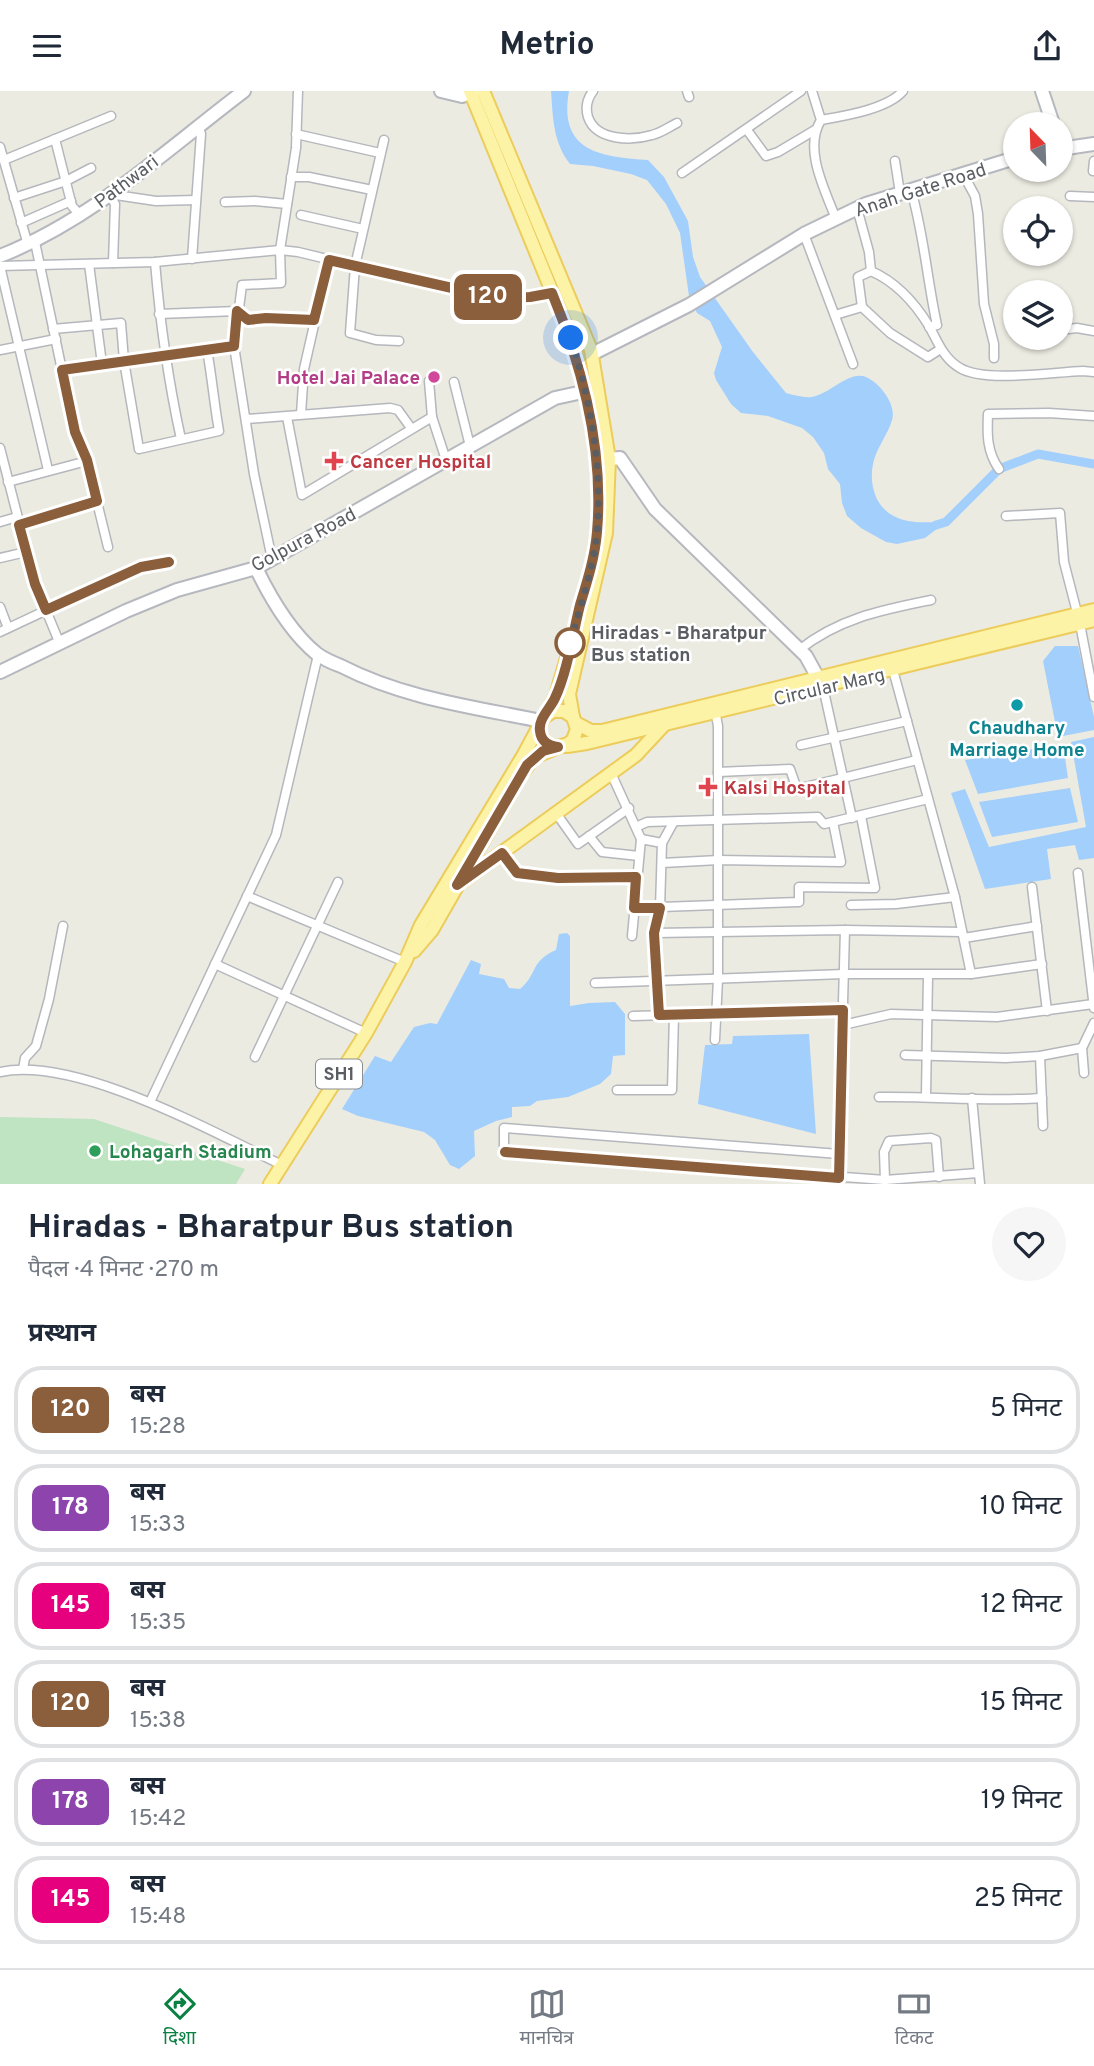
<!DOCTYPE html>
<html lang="hi">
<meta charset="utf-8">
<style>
:root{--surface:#fff;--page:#f6f6f7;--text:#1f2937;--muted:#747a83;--line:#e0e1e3;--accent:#0b8043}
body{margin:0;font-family:Overpass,"Noto Sans Devanagari",sans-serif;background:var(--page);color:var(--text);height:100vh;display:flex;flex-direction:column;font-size:26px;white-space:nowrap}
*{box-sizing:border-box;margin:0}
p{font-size:23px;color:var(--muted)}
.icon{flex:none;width:38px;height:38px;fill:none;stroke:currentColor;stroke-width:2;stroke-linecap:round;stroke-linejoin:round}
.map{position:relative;height:1093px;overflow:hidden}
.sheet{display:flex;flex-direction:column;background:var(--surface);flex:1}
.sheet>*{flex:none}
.badge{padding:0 14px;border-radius:10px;font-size:24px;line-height:46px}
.needle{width:46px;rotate:337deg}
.tools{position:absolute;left:1003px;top:21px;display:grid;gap:14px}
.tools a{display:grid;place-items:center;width:70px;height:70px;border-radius:50%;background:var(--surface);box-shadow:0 2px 5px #0004;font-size:35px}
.you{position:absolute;width:35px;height:35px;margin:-18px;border:5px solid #fff;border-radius:50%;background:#1a73e8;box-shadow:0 0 0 10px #1a73e833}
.map>.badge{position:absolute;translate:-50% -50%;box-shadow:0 0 0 4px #fff}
h2{padding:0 28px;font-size:26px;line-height:63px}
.round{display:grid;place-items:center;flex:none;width:74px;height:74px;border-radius:37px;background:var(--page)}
.head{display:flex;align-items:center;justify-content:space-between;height:119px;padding:0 28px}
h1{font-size:33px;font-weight:700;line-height:52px}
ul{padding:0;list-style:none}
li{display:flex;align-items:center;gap:21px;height:88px;margin:0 14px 10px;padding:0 14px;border:4px solid var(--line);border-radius:28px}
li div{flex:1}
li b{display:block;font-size:26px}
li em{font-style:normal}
li .badge{min-width:77px;font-weight:700;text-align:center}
header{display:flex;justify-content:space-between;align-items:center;height:91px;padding:0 28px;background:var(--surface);font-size:32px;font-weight:700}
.dock{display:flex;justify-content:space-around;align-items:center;height:98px;border-top:2px solid var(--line);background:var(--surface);font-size:19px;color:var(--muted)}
.dock a{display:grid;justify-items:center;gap:4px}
.dock .selected{color:var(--accent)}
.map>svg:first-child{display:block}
.green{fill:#bee4c1}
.water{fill:#a2cffc}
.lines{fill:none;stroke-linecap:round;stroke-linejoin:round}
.canal{stroke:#a2cffc;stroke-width:9}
.street-casing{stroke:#b4b7bc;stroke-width:11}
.secondary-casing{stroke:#b5b8be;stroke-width:16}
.primary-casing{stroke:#eccc5b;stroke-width:16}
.street{stroke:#fff;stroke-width:8}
.secondary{stroke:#fff;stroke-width:12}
.primary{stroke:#fcf3a7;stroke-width:12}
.line-casing{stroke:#fff;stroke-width:16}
.line{stroke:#8b5e3c;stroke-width:10}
.walk{stroke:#5a5d62;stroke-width:7;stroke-dasharray:0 12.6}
.hotel-dot{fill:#d1479c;stroke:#fff;stroke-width:2.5}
.health-dot{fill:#e0444e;stroke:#fff;stroke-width:2.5}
.stop-dot{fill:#fff;stroke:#8b5e3c;stroke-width:3.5}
.culture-dot{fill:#0f9aa8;stroke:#fff;stroke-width:2.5}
.leisure-dot{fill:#2e9e5b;stroke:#fff;stroke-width:2.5}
.labels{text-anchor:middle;stroke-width:5;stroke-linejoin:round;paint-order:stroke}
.shield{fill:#fff;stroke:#8c8e91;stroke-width:2}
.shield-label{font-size:18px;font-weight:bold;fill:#5a5d62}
.street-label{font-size:19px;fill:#5a5d62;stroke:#fff}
.hotel-label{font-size:19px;font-weight:bold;fill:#b23c85;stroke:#fff;text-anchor:end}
.health-label{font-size:19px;font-weight:bold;fill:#be3a42;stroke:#fff;text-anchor:start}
.stop-label{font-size:19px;font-weight:bold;fill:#5a5d62;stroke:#fff;text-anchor:start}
.culture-label{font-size:19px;font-weight:bold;fill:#0d838f;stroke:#fff}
.leisure-label{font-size:19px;font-weight:bold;fill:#27864d;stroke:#fff;text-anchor:start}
</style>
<header><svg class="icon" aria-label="menu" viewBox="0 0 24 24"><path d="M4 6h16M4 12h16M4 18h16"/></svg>Metrio<svg class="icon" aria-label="share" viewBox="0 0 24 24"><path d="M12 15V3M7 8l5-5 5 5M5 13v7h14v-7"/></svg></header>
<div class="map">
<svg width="1094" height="1093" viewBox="0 0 1094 1093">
<rect width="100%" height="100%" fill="#ecebe2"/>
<path class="green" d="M 0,1026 L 94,1028 L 245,1078 L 236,1093 L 0,1093 Z"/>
<g class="water">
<path d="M 551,0 L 569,0 C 558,61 601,66 648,69 L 664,86 L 688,130 L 693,166 L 700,186 L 753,261 L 786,302 C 794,304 804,307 812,306 C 830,303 849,279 866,286 C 880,292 897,314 892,329 C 888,343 878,355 874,369 C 868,390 874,418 898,427 C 912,433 932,431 946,431 L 925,447 L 897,453 L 886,451 L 861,437 L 847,425 L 842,412 L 840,393 L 828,378 L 824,362 L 813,346 L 802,337 L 768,325 L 741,322 L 731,313 L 716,289 L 714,282 L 722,256 L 710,230 L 697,222 L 689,205 L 680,142 L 666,113 L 647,89 L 631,83 L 593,75 L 570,73 C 553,51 553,27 551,0 Z"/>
<path d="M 1055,555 L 1078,555 L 1094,626 L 1094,639 L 1058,646 L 1043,570 Z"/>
<path d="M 1094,646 L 1094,767 L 1079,769 L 1075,754 L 1047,758 L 1051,788 L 985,798 L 951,702 L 965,698 L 989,756 L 1086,736 L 1071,651 Z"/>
<path d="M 1063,653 L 1068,687 L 978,703 L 965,669 Z"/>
<path d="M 1070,697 L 1078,731 L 992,746 L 979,711 Z"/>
<path d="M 567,842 L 570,845 L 570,915 L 589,912 L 615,911 L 625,923 L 625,964 L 613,965 L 611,983 L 600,993 L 568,1006 L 537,1010 L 530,1015 L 512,1016 L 512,1026 L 496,1030 L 474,1040 L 475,1065 L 459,1078 L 450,1074 L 435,1049 L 424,1041 L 358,1025 L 342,1018 L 375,965 L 391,971 L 414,936 L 430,932 L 437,933 L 471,869 L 481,873 L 479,883 L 504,888 L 509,897 L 520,898 C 538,883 530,870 556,859 L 559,843 Z"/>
<path d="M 809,943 L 816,1043 L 698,1013 L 705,954 L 732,953 L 733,945 Z"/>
</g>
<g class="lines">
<path class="canal" d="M 936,434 L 946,431 L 999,378 L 1038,363 L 1094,373"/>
<defs>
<g id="street">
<path d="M 593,0 C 587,8 585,16 588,26 C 596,50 632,50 652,44 C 661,42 669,36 677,32"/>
<path d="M 687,0 L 689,6"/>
<path d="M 812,0 L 821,29 C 803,58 825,99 836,128"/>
<path d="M 821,29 C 844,25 888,18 903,0"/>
<path d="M 747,39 L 766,65 L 778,61 L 815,39"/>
<path d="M 296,43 L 380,62"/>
<path d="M 55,48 L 72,115 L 80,124"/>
<path d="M 384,49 L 355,175 L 350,242 L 376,249 L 399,250"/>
<path d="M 0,56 L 28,154"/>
<path d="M 4,69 L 111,25"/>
<path d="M 895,70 L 900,102"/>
<path d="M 1093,80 L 1094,70"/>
<path d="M 682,82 L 801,0"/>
<path d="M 963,83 L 975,105 L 978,123 L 984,213 L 994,253 L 994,267"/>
<path d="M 291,86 L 309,86 L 372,99"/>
<path d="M 911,99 C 924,143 927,189 937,234 L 929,236"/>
<path d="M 109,103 L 156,110 L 196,109"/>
<path d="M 109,103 L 115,113 L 113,172"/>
<path d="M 1070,105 L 1094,106"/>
<path d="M 14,107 L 66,90 L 91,77"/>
<path d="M 225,111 L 255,110 L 287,113"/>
<path d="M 857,117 L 869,161 L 871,180"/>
<path d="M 301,124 L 363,138"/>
<path d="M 21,132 L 71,110"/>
<path d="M 804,143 L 853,273"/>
<path d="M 35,151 L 75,341 L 87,370 L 108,456"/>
<path d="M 192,168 L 201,43 L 198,35"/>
<path d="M 155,171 C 160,231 168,289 181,348"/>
<path d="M 89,173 L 102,273"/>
<path d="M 0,175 L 155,171 L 280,159 L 298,161 L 481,205 L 511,207 L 554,202"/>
<path d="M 0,175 L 48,379"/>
<path d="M 862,216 L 858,186 L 871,180 C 896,191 915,212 929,235 C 938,251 943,267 960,277 C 985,292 1053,281 1083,280 L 1094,281"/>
<path d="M 159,223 L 237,220 L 248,229 L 266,227 L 314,229"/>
<path d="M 835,224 L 862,216 L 890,242 L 928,266 L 939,259"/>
<path d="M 53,238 L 121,232 L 124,270 L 139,358 L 219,340 C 214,312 212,286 207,259"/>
<path d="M 1060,239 L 1077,237 L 1094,240"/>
<path d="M 0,259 L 56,248"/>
<path d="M 62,279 L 234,255"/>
<path d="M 429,290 L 432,326"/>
<path d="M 454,291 L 470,355"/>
<path d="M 301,323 L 304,278 L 329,168"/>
<path d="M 287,326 L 302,404 L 432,326 L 446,369"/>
<path d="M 247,328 L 390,317 L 398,319 L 411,337"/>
<path d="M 0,357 L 35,493 L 60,553"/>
<path d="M 999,378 C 987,361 987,344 988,323 L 1049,322 L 1094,325"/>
<path d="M 8,391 L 87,370"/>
<path d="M 1006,425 L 1060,422 L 1064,471 L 1080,533 L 1094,606"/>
<path d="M 0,431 L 17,426"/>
<path d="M 19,434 L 97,410"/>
<path d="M 0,467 L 26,461"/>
<path d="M 272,468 L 254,383 L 234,255 L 242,194 L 281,192 L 280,159 L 296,57 L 298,0"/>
<path d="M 0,516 L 8,537"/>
<path d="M 0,541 L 132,479 L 169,471"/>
<path d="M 799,559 C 839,527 882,519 931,509"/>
<path d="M 823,596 L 852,727"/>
<path d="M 715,619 L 718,635 L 718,888 L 715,949"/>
<path d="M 801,654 L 907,630"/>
<path d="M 718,681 L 790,678 L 797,698 L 917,669"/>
<path d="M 611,682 L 641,748 L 632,845"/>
<path d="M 556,722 L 578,753 L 629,717"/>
<path d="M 636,736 L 647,731 L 818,726 L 824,733 L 928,708"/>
<path d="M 589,745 L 602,761 L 639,765"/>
<path d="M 641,748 L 662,752"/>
<path d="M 502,762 L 517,782 L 558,787 L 636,786"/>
<path d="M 662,772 L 719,769 L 841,771 L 833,731"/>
<path d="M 1078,782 L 1094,917"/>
<path d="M 1032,796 L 1047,920"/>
<path d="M 247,805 L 405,871"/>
<path d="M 851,814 L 896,813 L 955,806"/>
<path d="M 634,817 L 799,811 L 799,796 L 875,797 L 861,725"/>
<path d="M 655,842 L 845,839 L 962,841"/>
<path d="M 964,847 L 1037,835"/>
<path d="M 215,873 L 366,942"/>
<path d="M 971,883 L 1042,873"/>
<path d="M 595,892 L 844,883 L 971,883 L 955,806 L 893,579"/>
<path d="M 659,924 L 655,842 L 660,817 L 662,752 L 673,732"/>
<path d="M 633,925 L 843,919"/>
<path d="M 843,934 L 891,923 L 997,926 L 1093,913"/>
<path d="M 905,964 L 1006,967 L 1040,965 L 1082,957"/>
<path d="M 1040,965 L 1043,1035"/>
<path d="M 255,966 L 338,791"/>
<path d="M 23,978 L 25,967 L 36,955 L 49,908 L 63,835"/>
<path d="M 0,981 C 77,965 212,1041 282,1074"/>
<path d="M 1084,982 L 1082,957 L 1094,932"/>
<path d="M 617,999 L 672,999 L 674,924"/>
<path d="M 926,1005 L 928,884"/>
<path d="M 879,1006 C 933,1005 988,1011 1042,1007"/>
<path d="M 972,1007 L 980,1093"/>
<path d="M 150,1011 L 276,744 L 318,564"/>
<path d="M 839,1063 L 504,1037 L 504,1061 L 885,1089 L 978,1082"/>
<path d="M 885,1089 L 884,1061 L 889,1050 L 931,1047 L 936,1049 L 939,1086"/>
<path d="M 838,1093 L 845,839"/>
</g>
<g id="secondary">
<path d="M 441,0 L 462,5 L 474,0"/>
<path d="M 1042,0 L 1053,33"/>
<path d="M 1060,58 L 1094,53"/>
<path d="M 0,165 C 92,129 166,59 244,0"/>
<path d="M 592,263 L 689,214 L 804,143 L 866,113 L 1015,67"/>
<path d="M 600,369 L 620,367 L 655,418 L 806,565 L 823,596"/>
<path d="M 256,477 C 271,508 290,541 317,563 C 324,568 333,572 341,575 C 403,607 473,616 541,630"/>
<path d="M 0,581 L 126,520 L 177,499 L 256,477 L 555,307 L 592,299"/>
</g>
<g id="primary">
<path d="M 470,0 L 571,247 C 589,307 604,380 597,443 C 591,496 570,554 556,605 L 544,626"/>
<path d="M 483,0 L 591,259 L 609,368 L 606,442 L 569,603 L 573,626"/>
<path d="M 576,632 L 591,640 L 602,640 L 1094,519"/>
<path d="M 567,655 L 587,652 L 1094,529"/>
<path d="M 523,681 L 534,666 L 558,656"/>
<path d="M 463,790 L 636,664 L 664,634"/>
<path d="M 414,860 L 432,839 L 510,703"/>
<path d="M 270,1093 L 366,942 L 405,871 L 421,834 L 523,665 L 544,626 L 553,620 L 564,620 L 573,626 L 577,638 L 573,649 L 568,653 L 558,656 L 546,653 L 540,643 L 539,637"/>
</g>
</defs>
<use href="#street" class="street-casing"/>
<use href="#secondary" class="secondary-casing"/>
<use href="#primary" class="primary-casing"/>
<use href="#street" class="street"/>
<use href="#secondary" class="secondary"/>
<use href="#primary" class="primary"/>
</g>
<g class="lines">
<defs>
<path id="line" d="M 169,471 L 141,476 L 46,519 L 35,493 L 19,434 L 97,410 L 87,369 L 75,341 L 62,279 L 234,255 L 237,220 L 248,229 L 266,227 L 314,229 L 329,169 L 496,207 L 530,206 L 552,202 C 583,277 604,360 597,441 C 595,466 587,491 580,514 C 573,542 567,582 555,607 C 550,618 538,628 540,640 C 541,650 548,655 558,656 L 543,660 L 527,674 L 457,794 L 502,762 L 517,782 L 558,787 L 636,786 L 634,817 L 660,817 L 654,842 L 659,924 L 843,919 L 839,1087 L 505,1061"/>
</defs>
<use href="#line" class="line-casing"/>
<use href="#line" class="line"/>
<path class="walk" d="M 570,552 L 569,556 C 579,519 593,480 597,442 C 603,377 590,309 571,247"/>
</g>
<circle class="hotel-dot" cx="434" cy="286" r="7"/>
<g class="health-dot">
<path d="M330.5 359.5h7v7h7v7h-7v7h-7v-7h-7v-7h7z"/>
<path d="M704.5 685.5h7v7h7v7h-7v7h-7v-7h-7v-7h7z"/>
</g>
<circle class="stop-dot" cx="570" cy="552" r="14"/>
<circle class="culture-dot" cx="1017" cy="614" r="7"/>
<circle class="leisure-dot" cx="95" cy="1060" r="7"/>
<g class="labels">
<rect class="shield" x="316" y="968.5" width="46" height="29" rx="5"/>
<g class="shield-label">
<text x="339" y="989">SH1</text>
</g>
<g class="street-label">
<text transform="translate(126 90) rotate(-37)" y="7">Pathwari</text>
<text transform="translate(920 98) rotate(-18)" y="7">Anah Gate Road</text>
<text transform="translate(303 448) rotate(-28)" y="7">Golpura Road</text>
<text transform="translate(829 595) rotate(-13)" y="7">Circular Marg</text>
</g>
<g class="hotel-label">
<text x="420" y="293">Hotel Jai Palace</text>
</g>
<g class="health-label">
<text x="350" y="377">Cancer Hospital</text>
<text x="724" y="703">Kalsi Hospital</text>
</g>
<g class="stop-label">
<text x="591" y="548">Hiradas - Bharatpur<tspan x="591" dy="22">Bus station</tspan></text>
</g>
<g class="culture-label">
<text x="1017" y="643">Chaudhary<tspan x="1017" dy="22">Marriage Home</tspan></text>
</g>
<g class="leisure-label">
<text x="109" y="1067">Lohagarh Stadium</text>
</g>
</g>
</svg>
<div class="tools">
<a><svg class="needle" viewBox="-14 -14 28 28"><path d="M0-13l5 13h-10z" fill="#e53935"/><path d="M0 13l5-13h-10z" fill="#747a83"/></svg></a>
<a><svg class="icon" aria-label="locate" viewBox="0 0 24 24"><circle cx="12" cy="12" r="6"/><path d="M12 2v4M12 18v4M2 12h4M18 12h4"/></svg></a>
<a><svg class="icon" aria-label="layers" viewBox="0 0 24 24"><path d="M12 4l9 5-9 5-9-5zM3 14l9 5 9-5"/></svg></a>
</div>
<div class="you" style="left:571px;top:247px"></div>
<b class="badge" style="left:488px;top:206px;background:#8b5e3c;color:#fff">120</b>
</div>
<section class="sheet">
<div class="head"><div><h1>Hiradas - Bharatpur Bus station</h1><p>पैदल · 4 मिनट · 270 m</p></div><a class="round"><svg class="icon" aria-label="heart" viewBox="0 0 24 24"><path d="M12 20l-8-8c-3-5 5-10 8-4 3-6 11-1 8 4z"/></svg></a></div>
<h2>प्रस्थान</h2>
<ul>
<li><span class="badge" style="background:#8b5e3c;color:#fff">120</span><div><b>बस</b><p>15:28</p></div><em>5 मिनट</em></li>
<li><span class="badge" style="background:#8e44ad;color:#fff">178</span><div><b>बस</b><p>15:33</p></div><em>10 मिनट</em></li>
<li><span class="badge" style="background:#e6007e;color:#fff">145</span><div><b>बस</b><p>15:35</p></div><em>12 मिनट</em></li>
<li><span class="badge" style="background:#8b5e3c;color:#fff">120</span><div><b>बस</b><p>15:38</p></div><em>15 मिनट</em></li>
<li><span class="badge" style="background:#8e44ad;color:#fff">178</span><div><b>बस</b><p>15:42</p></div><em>19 मिनट</em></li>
<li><span class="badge" style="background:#e6007e;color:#fff">145</span><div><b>बस</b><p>15:48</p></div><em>25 मिनट</em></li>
</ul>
</section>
<nav class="dock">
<a class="selected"><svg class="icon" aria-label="directions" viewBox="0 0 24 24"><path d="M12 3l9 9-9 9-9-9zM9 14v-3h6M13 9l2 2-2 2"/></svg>दिशा</a>
<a><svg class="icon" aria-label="map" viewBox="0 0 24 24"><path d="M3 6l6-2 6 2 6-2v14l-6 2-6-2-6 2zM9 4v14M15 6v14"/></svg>मानचित्र</a>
<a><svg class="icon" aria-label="tickets" viewBox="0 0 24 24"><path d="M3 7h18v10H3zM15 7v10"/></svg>टिकट</a>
</nav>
